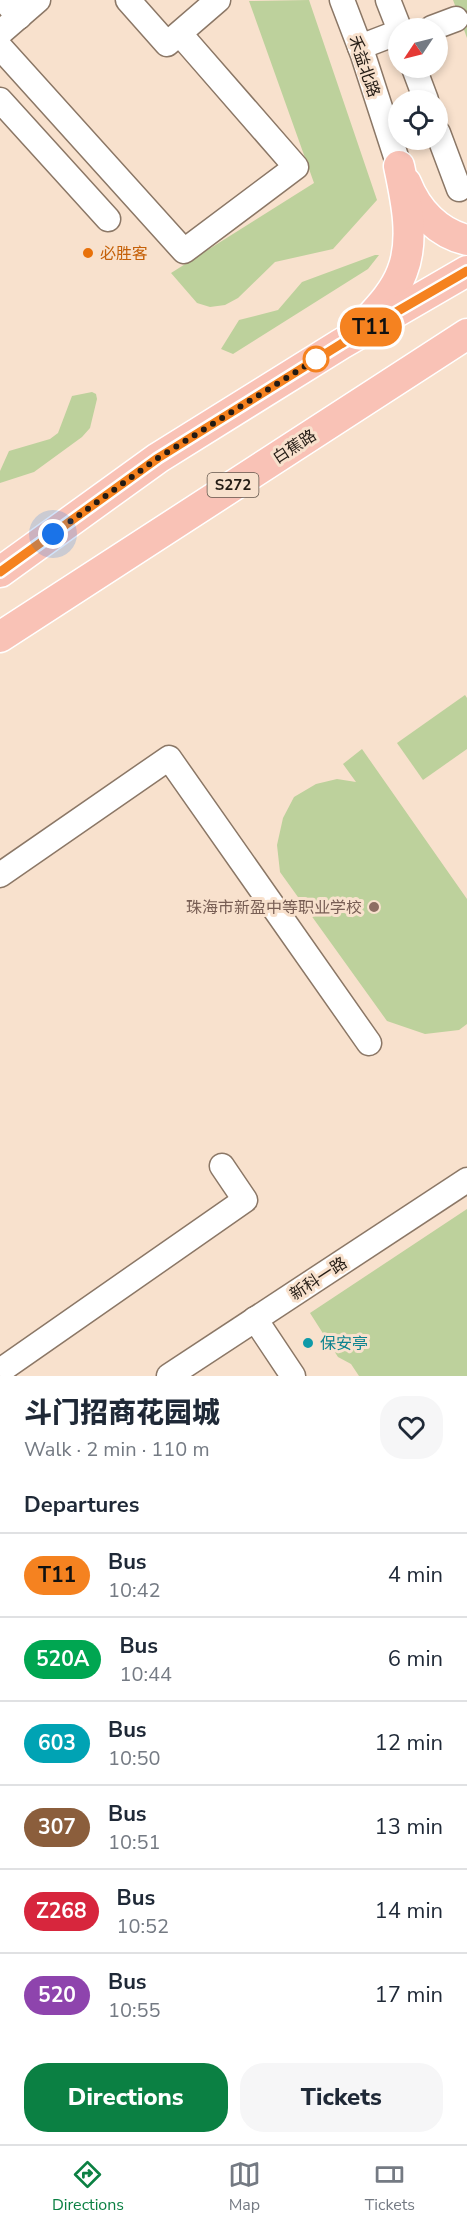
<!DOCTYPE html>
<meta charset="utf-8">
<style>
:root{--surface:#fff;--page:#f6f6f7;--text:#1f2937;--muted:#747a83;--line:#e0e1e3;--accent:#0b8043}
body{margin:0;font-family:"Nunito Sans","Noto Sans SC",sans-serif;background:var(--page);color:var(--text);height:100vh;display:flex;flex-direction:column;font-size:22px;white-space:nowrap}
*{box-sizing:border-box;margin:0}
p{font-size:20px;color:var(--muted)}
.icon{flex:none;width:33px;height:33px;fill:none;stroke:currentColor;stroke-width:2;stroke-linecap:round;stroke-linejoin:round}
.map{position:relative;height:1376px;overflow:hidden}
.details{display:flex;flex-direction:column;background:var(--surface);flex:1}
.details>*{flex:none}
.badge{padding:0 12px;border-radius:20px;font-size:21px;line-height:39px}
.needle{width:39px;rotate:235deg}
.fabs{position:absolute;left:388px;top:18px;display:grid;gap:12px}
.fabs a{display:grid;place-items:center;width:60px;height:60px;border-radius:50%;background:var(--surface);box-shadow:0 3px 9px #0003;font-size:30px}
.you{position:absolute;width:30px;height:30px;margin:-15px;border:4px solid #fff;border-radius:50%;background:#1a73e8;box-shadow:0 0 0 9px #1a73e833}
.map>.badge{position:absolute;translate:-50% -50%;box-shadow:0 0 0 3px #fff}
h2{padding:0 24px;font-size:22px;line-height:54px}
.round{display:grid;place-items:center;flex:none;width:63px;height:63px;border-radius:24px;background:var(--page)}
.summary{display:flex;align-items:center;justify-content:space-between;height:102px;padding:0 24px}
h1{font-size:28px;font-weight:800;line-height:45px}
.cta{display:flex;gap:12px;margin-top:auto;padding:12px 24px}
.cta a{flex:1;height:69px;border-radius:24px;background:var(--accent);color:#fff;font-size:24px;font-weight:800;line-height:69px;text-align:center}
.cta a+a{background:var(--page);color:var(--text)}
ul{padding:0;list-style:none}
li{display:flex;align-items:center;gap:18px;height:84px;padding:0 24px;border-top:2px solid var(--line)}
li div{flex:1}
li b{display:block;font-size:22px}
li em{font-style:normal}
li .badge{min-width:66px;font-weight:700;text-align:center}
.tab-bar{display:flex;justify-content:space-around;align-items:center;height:84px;border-top:2px solid var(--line);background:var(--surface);font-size:16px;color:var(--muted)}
.tab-bar a{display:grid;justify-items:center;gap:3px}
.tab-bar .current{color:var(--accent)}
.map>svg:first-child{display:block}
.green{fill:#bdd19c}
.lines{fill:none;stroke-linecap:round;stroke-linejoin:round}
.minor-casing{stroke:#8b7766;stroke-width:27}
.major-casing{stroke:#fff;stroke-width:33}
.minor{stroke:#fff;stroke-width:24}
.major{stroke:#f9c2b6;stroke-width:30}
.line-casing{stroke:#fff;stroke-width:14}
.line{stroke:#f58220;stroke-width:9}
.walk{stroke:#231b14;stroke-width:6;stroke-dasharray:0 10.8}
.food-dot{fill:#e8710a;stroke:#f8e1cd;stroke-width:2}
.stop-dot{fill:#fff;stroke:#f58220;stroke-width:3}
.education-dot{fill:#8d6e63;stroke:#f8e1cd;stroke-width:2}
.culture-dot{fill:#0f9aa8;stroke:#f8e1cd;stroke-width:2}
.labels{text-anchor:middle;stroke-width:6;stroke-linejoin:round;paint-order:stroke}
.shield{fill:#f8e1cd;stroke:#63564c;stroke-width:1.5}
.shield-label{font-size:15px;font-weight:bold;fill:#231b14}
.street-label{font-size:16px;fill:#231b14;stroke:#f8e1cd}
.food-label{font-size:16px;fill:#c56008;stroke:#f8e1cd;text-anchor:start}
.education-label{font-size:16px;fill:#785e54;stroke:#f8e1cd;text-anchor:end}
.culture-label{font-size:16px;fill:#0d838f;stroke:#f8e1cd;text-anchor:start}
</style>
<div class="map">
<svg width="467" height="1376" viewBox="0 0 467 1376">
<rect width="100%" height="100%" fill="#f8e1cd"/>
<g class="green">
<path d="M 309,0 L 377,200 L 333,249 L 275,262 L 238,298 L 225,305 L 210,307 L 197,303 L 171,273 L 314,183 L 249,1 Z"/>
<path d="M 453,0 L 467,0 L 467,38 Z"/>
<path d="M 375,255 L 379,255 L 368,269 L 233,354 L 221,349 L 239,320 L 278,310 L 302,282 Z"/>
<path d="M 92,392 L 96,394 L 97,399 L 90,428 L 82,437 L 34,472 L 0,483 L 0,471 L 9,451 L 50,439 L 58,433 L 72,396 Z"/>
<path d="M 465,695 L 467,698 L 467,749 L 423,780 L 397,743 Z"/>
<path d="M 362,749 L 467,899 L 467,1024 L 459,1030 L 425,1034 L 387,1021 L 280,872 L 277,845 L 283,818 L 294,797 L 316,784 L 337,779 L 356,782 L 343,764 Z"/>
<path d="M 467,1209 L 467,1376 L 359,1376 L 351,1364 L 338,1357 L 310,1313 Z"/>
</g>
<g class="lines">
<defs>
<g id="minor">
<path d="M 4,0 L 19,17"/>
<path d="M 128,0 L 167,44 L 218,0"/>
<path d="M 342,0 L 363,55 L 399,166"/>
<path d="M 388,0 L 399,28"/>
<path d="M 432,28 L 456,19"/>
<path d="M 0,33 L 38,0"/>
<path d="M 0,47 L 184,251 L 296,167 L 180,34"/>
<path d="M 360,47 L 399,32"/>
<path d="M 414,68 L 426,100"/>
<path d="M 0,100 L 108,219"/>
<path d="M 438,133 L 459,189"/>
<path d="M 0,875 L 169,758 L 369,1043"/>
<path d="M 255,1319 L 293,1376"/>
<path d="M 7,1366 L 245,1200 L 222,1166"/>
<path d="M 169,1376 L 467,1180"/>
</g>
<g id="major">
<path d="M 406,183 C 417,211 438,233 467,240"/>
<path d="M 367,321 C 380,307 395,291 402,272 C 415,240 406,199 399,166"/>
<path d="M 0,572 L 158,458 L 341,344 L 467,271"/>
<path d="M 0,637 L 467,334"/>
</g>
</defs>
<use href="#minor" class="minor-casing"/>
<use href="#major" class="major-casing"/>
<use href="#minor" class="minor"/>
<use href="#major" class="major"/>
</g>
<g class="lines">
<defs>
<path id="line" d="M 0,572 L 158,458 L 341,344 L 467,271"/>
</defs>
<use href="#line" class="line-casing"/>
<use href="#line" class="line"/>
<path class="walk" d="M 53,534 L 158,458 L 320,357 L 316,359"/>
</g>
<circle class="food-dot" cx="88" cy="253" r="6"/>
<circle class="stop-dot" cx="316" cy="359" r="12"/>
<circle class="education-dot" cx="374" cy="907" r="6"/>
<circle class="culture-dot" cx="308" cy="1343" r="6"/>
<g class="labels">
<rect class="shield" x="207.5" y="473" width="51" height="24" rx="4.5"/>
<g class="shield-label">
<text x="233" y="490">S272</text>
</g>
<g class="street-label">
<text transform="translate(365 66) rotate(71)" y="6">禾益北路</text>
<text transform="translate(294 446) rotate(-33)" y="6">白蕉路</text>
<text transform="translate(318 1278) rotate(-33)" y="6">新科一路</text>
</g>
<g class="food-label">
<text x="100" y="259">必胜客</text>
</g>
<g class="education-label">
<text x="362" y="913">珠海市新盈中等职业学校</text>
</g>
<g class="culture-label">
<text x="320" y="1349">保安亭</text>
</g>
</g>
</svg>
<div class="fabs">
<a><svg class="needle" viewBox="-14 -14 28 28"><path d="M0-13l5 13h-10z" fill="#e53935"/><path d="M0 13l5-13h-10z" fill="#747a83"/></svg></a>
<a><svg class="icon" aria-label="locate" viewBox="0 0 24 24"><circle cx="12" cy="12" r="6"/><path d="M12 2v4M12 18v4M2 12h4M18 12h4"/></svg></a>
</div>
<div class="you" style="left:53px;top:534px"></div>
<b class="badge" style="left:371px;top:327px;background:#f58220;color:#111">T11</b>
</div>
<section class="details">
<div class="summary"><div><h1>斗门招商花园城</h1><p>Walk · 2 min · 110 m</p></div><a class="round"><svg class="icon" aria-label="heart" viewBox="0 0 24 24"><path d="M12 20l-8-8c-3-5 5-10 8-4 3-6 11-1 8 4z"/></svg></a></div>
<h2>Departures</h2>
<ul>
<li><span class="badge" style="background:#f58220;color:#111">T11</span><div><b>Bus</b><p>10:42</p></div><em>4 min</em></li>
<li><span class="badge" style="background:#00a651;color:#fff">520A</span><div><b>Bus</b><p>10:44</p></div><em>6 min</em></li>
<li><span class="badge" style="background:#00a3b4;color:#fff">603</span><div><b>Bus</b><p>10:50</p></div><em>12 min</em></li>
<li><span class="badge" style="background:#8b5e3c;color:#fff">307</span><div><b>Bus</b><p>10:51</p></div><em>13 min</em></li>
<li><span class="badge" style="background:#d7263d;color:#fff">Z268</span><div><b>Bus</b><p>10:52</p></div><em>14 min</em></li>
<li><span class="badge" style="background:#8e44ad;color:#fff">520</span><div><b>Bus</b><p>10:55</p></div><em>17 min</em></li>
</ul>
<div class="cta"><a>Directions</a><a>Tickets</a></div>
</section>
<nav class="tab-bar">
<a class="current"><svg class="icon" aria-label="directions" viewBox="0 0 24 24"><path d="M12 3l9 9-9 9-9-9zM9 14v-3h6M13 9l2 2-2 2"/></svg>Directions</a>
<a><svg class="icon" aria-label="map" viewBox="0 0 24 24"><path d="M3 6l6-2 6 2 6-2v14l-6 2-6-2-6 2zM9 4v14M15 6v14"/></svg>Map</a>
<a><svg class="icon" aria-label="tickets" viewBox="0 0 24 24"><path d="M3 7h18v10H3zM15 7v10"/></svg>Tickets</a>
</nav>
